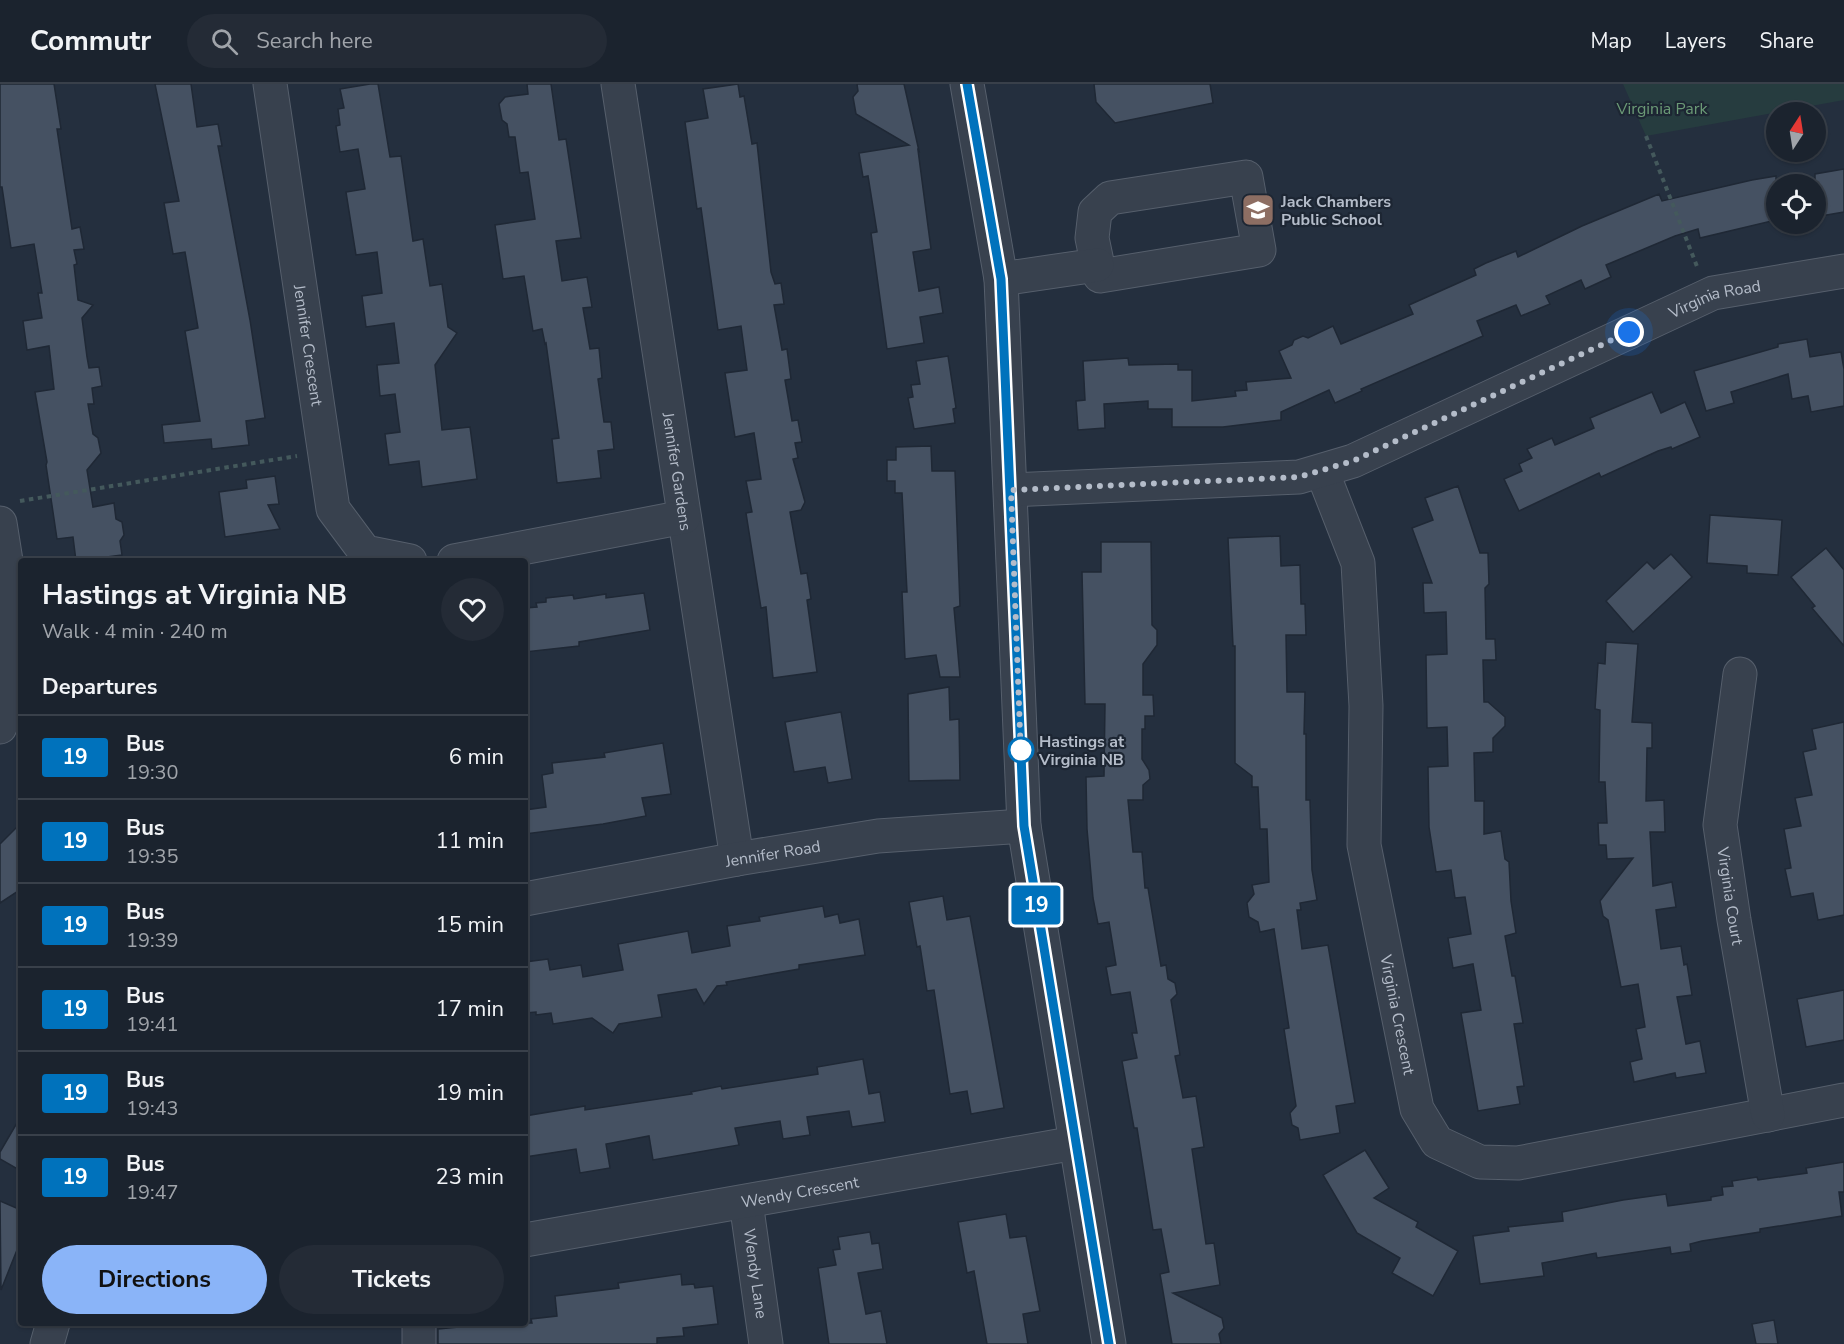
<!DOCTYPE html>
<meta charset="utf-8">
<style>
:root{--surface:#1b232e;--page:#242b36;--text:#f1f3f6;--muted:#a0a4aa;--line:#39404a;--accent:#8ab4f8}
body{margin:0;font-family:"Nunito Sans",sans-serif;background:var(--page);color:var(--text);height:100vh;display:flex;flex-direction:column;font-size:22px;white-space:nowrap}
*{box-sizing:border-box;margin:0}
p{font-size:20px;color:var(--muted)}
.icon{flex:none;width:33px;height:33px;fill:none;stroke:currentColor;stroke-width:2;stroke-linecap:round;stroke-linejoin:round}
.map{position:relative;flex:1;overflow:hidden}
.drawer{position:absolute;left:18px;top:474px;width:510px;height:768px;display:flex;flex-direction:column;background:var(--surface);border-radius:6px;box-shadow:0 2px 4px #0004,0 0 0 2px var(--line)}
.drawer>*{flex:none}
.badge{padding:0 12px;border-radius:4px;font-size:21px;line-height:39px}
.needle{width:39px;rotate:12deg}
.buttons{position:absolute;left:1766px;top:18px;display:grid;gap:12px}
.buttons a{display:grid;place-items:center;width:60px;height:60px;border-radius:50%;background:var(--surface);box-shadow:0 2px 4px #0004,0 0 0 2px var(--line);font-size:30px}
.you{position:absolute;width:30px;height:30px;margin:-15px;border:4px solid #fff;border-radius:50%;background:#1a73e8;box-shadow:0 0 0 9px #1a73e833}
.map>.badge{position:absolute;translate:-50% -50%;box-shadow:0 0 0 3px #fff}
h2{padding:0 24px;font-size:22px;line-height:54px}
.round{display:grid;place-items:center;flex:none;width:63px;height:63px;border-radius:32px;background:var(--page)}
.head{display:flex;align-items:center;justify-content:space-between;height:102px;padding:0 24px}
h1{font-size:28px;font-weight:700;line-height:45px}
.primary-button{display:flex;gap:12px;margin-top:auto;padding:12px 24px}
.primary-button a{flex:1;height:69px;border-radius:36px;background:var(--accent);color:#111;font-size:24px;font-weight:700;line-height:69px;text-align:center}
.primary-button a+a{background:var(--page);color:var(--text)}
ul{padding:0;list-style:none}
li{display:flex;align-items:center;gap:18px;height:84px;padding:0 24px;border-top:2px solid var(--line)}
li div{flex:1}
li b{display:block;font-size:22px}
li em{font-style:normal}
li .badge{min-width:66px;font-weight:700;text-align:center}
header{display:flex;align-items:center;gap:36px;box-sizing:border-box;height:84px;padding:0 30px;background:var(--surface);border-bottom:2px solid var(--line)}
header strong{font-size:28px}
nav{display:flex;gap:33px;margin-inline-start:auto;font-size:21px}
.search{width:420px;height:54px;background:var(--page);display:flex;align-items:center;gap:15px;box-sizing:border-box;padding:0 21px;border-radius:33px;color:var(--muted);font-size:22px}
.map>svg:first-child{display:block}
.green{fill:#263c3f}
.building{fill:#455162;stroke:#1f2835;stroke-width:1.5}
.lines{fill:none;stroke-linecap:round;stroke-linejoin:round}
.minor-casing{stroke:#565f6c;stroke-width:35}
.path{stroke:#44595c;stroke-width:4;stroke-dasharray:4.5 4.5;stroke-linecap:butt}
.minor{stroke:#38414e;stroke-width:33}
.line-casing{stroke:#fff;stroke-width:14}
.line{stroke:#0072bc;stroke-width:9}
.walk{stroke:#b4bcc9;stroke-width:6;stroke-dasharray:0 10.8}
.stop-dot{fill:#fff;stroke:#0072bc;stroke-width:3}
.labels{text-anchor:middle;stroke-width:4.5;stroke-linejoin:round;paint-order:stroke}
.park-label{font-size:16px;fill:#6b9a76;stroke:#1d2633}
.poi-label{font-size:16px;font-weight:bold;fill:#b4bcc9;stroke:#1d2633;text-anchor:start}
.street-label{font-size:16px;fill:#b4bcc9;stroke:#1d2633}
.stop-label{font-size:16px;font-weight:bold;fill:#b4bcc9;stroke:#1d2633;text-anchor:start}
</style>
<header>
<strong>Commutr</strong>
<div class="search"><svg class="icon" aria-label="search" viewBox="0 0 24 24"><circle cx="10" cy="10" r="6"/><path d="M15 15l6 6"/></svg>Search here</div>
<nav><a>Map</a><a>Layers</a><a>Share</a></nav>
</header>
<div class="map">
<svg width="1844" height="1260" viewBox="0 0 1844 1260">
<rect width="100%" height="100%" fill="#242f3e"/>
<path class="green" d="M 1623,0 L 1844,0 L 1844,16 L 1646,52 Z"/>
<g class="building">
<path d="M 0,0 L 54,0 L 61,45 L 57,45 L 72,145 L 80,143 L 84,165 L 74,166 L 77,180 L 74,181 L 78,216 L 93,221 L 82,234 L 87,273 L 89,284 L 99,283 L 102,302 L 92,304 L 94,320 L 88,320 L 93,350 L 98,354 L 101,369 L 87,386 L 93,423 L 114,419 L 116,435 L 122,438 L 124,451 L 120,457 L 122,471 L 76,477 L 73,453 L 57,455 L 46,381 L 47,378 L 35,308 L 54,305 L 49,262 L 27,266 L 23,237 L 42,234 L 38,209 L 42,209 L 34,160 L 11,164 L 2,103 L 0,103 Z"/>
<path d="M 155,0 L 191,0 L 197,43 L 218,40 L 222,62 L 218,62 L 250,236 L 265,334 L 246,337 L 249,361 L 212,365 L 211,355 L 164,359 L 162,341 L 200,337 L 185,247 L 198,244 L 185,168 L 173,170 L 164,119 L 179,117 Z"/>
<path d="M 370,0 L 378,0 L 390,73 L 401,72 L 413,157 L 423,155 L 430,202 L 442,200 L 448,243 L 457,249 L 435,281 L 442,346 L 470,343 L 477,395 L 422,403 L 419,377 L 389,381 L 385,350 L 400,348 L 395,310 L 380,312 L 377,281 L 399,279 L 394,239 L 366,243 L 362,212 L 382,209 L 377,168 L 356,171 L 346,108 L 365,105 L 358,65 L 340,68 L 336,42 L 340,41 L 338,25 L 344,24 L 340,5 Z"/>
<path d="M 527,0 L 551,0 L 559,56 L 566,55 L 581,154 L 556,157 L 562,197 L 587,193 L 592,223 L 583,224 L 590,265 L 599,264 L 602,294 L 598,295 L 604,338 L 611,338 L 614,365 L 598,367 L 601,394 L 557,399 L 552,355 L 559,354 L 546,259 L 545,260 L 542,245 L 533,247 L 524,192 L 503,195 L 495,141 L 535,135 L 528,88 L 520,89 L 515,53 L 509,53 L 507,40 L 502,36 L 499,20 L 505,13 L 528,10 Z"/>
<path d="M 738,0 L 740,13 L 744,12 L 752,60 L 757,59 L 771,188 L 775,200 L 781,199 L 784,220 L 774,221 L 782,266 L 787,265 L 791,295 L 785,296 L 792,337 L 798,336 L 802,358 L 795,359 L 798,374 L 793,375 L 805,418 L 801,426 L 790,428 L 801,490 L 807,489 L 811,515 L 807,516 L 817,588 L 773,594 L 766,523 L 761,524 L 746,429 L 752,428 L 746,397 L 761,395 L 754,349 L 735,353 L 725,289 L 747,286 L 741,242 L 718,246 L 701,124 L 697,125 L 685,38 L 708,34 L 703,5 Z"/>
<path d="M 857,0 L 904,0 L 919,67 L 918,66 L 931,165 L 913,168 L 919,207 L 939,203 L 943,229 L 920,233 L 924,259 L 887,265 L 871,149 L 877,148 L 868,92 L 863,93 L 859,69 L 909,61 L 856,30 L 853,13 L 858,7 Z"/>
<path d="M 1094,0 L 1210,0 L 1213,19 L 1115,39 L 1096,18 Z"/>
<path d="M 1844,85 L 1844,128 L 1815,133 L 1815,90 Z"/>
<path d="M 1776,92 L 1776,136 L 1700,154 L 1698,145 L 1675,152 L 1606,181 L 1611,193 L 1585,205 L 1581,196 L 1546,212 L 1550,220 L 1521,232 L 1516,221 L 1477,237 L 1483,252 L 1361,305 L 1362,307 L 1335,319 L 1329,306 L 1281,328 L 1281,336 L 1223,343 L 1172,343 L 1172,325 L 1148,325 L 1148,317 L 1104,320 L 1105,344 L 1078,346 L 1076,317 L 1085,316 L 1083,277 L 1128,274 L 1129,281 L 1178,280 L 1178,286 L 1192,286 L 1192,317 L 1236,312 L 1235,307 L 1247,306 L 1246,298 L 1291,294 L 1279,267 L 1292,261 L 1294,256 L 1303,252 L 1308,254 L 1333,242 L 1341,260 L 1413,230 L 1409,221 L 1476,191 L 1474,185 L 1486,179 L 1516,167 L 1518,173 L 1582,142 L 1659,110 L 1662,117 L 1752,96 Z"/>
<path d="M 1807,255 L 1810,273 L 1841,268 L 1844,285 L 1844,322 L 1811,328 L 1808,312 L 1792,315 L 1788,290 L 1731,308 L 1734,319 L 1706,327 L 1694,287 L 1778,263 L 1778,260 Z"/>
<path d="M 948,272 L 956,324 L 953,325 L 955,339 L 914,345 L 908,314 L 913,313 L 911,301 L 920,300 L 916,277 Z"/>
<path d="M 1652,308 L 1661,329 L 1685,318 L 1700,353 L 1672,365 L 1671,363 L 1658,367 L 1601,393 L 1599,389 L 1519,427 L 1504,395 L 1522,387 L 1519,380 L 1532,374 L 1527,365 L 1552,354 L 1555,361 L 1594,344 L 1590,334 Z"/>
<path d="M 931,362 L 932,387 L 955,387 L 960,522 L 954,524 L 960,593 L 940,593 L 936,571 L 905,575 L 902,508 L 907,508 L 902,409 L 895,409 L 895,397 L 887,397 L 887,376 L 896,376 L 896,363 Z"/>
<path d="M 275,392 L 279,420 L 268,421 L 280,445 L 225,453 L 219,408 L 247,404 L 246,396 Z"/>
<path d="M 1458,402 L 1480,469 L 1488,469 L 1489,500 L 1485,504 L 1486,555 L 1495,555 L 1496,576 L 1483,576 L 1484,618 L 1488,618 L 1505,633 L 1505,642 L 1493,654 L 1493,668 L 1474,669 L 1475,717 L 1484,717 L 1484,750 L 1501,747 L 1505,775 L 1509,778 L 1511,817 L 1516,849 L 1505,852 L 1512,892 L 1515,892 L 1523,939 L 1514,940 L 1524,1002 L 1517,1003 L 1520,1020 L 1478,1027 L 1461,929 L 1481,926 L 1473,880 L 1453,884 L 1448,854 L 1471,850 L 1465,813 L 1455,814 L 1451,786 L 1436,788 L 1429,743 L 1428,683 L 1448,682 L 1447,643 L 1427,644 L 1426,571 L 1447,570 L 1446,528 L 1424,529 L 1423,499 L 1432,499 L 1412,444 L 1433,436 L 1425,414 Z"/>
<path d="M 1710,431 L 1782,436 L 1778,491 L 1747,489 L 1747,482 L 1707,479 Z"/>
<path d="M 1280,452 L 1281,482 L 1300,481 L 1301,520 L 1305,520 L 1306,551 L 1286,551 L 1287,608 L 1305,608 L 1304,650 L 1306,650 L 1306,716 L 1310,716 L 1312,786 L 1317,816 L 1300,819 L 1301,826 L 1297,826 L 1302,865 L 1328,861 L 1355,1019 L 1336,1022 L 1340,1049 L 1300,1056 L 1298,1044 L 1292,1041 L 1290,1029 L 1296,1022 L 1284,945 L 1289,944 L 1274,845 L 1260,848 L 1258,838 L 1249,833 L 1247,819 L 1254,810 L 1252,801 L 1269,798 L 1267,745 L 1260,745 L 1258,703 L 1252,703 L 1252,692 L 1235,679 L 1235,562 L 1233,562 L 1228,454 Z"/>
<path d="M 1101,458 L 1151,458 L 1152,541 L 1157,546 L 1157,561 L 1143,580 L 1143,611 L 1153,611 L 1154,632 L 1145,632 L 1145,645 L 1142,645 L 1142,675 L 1149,686 L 1150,695 L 1143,701 L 1143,716 L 1128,716 L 1133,768 L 1142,768 L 1145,804 L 1148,804 L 1161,882 L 1166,881 L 1168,895 L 1175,899 L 1177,910 L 1171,916 L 1180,971 L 1175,972 L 1183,1014 L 1196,1012 L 1204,1063 L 1192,1065 L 1206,1160 L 1214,1159 L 1220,1201 L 1173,1209 L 1222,1234 L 1224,1244 L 1219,1250 L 1221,1260 L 1172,1260 L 1160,1190 L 1169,1188 L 1161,1145 L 1153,1146 L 1137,1044 L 1134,1044 L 1122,977 L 1137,974 L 1132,949 L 1137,949 L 1130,908 L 1111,911 L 1106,883 L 1116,881 L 1109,838 L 1098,840 L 1093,814 L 1087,745 L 1086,693 L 1104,692 L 1105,620 L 1085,620 L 1082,488 L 1101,488 Z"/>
<path d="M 1826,464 L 1844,486 L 1844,562 L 1812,524 L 1815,522 L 1791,493 Z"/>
<path d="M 1671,470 L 1692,493 L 1633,548 L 1606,517 L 1647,478 L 1654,485 Z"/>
<path d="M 644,509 L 650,546 L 579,558 L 579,562 L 525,568 L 525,524 L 537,523 L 536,519 L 546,518 L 546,514 L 573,511 L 574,515 L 606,510 L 606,514 Z"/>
<path d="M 1606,558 L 1638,560 L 1632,638 L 1652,639 L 1652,664 L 1647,664 L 1646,717 L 1664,716 L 1665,748 L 1650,748 L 1653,802 L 1672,798 L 1676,823 L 1656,826 L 1661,865 L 1681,862 L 1684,881 L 1687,880 L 1692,911 L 1677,913 L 1686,960 L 1700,957 L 1706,989 L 1676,994 L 1675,989 L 1634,998 L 1630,978 L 1642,975 L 1636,945 L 1645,943 L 1638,900 L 1621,903 L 1608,836 L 1603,832 L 1600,817 L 1633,774 L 1607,775 L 1606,761 L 1599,761 L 1598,739 L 1607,739 L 1605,698 L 1599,698 L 1600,626 L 1595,625 L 1598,579 L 1605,580 Z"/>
<path d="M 949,603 L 950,636 L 959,635 L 960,696 L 909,697 L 908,610 Z"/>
<path d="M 841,628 L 852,695 L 828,699 L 825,683 L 794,688 L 785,638 Z"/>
<path d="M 1844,638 L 1844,831 L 1818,836 L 1813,809 L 1791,813 L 1785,785 L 1791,784 L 1784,745 L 1801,742 L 1795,714 L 1812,711 L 1803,668 L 1816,665 L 1812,645 Z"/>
<path d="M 663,659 L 671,710 L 642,714 L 646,732 L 603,740 L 525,750 L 525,726 L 546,723 L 542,691 L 553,689 L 552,679 L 605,673 L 604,669 Z"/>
<path d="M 21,739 L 21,805 L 0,819 L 0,760 Z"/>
<path d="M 943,812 L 947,836 L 970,832 L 1004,1024 L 971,1030 L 967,1007 L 950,1010 L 934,906 L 927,907 L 920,862 L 917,863 L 909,818 Z"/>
<path d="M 823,822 L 825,833 L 838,830 L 840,839 L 859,835 L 865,871 L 799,881 L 799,885 L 726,898 L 727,901 L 717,902 L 704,920 L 696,905 L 658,911 L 662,933 L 619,940 L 613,949 L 592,934 L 553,940 L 551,929 L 536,931 L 536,928 L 525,929 L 525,878 L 548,875 L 550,886 L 581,881 L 583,893 L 623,886 L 618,860 L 688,847 L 692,869 L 730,862 L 727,842 L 760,837 L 759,833 Z"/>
<path d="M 1844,906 L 1844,956 L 1806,963 L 1797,915 Z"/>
<path d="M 863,975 L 869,1010 L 880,1008 L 885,1038 L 852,1043 L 849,1027 L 807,1033 L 810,1051 L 783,1055 L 780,1037 L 735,1044 L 739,1061 L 653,1076 L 649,1052 L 606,1060 L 610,1084 L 580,1089 L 576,1065 L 525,1073 L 525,1032 L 585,1022 L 585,1026 L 692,1010 L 691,1008 L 721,1002 L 722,1005 L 818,990 L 817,983 Z"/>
<path d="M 21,1032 L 21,1087 L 0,1075 L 0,1068 Z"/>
<path d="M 1365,1066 L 1389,1104 L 1374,1114 L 1418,1138 L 1416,1143 L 1458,1167 L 1433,1212 L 1392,1189 L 1400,1174 L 1357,1149 L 1323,1091 Z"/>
<path d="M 1844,1078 L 1844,1108 L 1839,1108 L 1842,1132 L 1760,1145 L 1760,1148 L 1702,1157 L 1690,1160 L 1691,1167 L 1671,1170 L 1670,1163 L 1597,1174 L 1596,1169 L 1542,1179 L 1544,1192 L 1480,1200 L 1473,1152 L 1509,1147 L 1508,1143 L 1563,1137 L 1562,1128 L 1623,1116 L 1666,1110 L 1668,1122 L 1711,1116 L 1711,1113 L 1723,1111 L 1722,1103 L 1733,1102 L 1732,1097 L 1757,1093 L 1758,1096 L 1807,1089 L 1806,1084 Z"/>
<path d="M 0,1117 L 21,1126 L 21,1156 L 1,1206 Z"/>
<path d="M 1006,1130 L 1010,1154 L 1026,1152 L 1040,1227 L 1023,1230 L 1028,1260 L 987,1260 L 974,1187 L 967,1189 L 958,1138 Z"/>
<path d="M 870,1148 L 872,1160 L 879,1159 L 883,1185 L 858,1189 L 866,1230 L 881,1227 L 887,1260 L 829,1260 L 818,1184 L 836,1181 L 833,1166 L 840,1165 L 838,1153 Z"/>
<path d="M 681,1190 L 682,1201 L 694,1200 L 695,1204 L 713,1202 L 718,1240 L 683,1244 L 684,1252 L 657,1254 L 657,1260 L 438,1260 L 438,1245 L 500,1239 L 532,1239 L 531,1235 L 557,1232 L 555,1212 L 619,1204 L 618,1199 Z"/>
<path d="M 1774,1236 L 1778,1260 L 1756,1260 L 1752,1240 Z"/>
</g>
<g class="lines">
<defs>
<g id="minor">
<path id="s1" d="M 270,0 L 333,425 L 365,468 L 410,477"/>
<path id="s2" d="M 618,0 L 737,775"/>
<path d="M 967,0 L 1001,195 L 1024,742 L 1109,1260"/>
<path d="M 1246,93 L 1259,166 L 1100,192 L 1092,154 L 1095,128 L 1110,114 Z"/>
<path d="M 1001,195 L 1097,181"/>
<path id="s3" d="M 1322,387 L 1358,479 L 1366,622 L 1364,761 L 1417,1025 L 1437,1058 L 1480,1078 L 1518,1079 L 1844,1016"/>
<path id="s4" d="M 1011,406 L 1299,393 L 1353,377 L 1713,209 L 1844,187"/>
<path d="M 0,439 L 16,540 L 11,615 L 0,643"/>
<path d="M 454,477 L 684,433"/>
<path id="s5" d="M 1740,590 L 1720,741 L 1734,836 L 1768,1031"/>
<path id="s6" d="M 525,815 L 737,775 L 878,752 L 1024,742"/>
<path id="s7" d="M 746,1118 L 766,1260"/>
<path id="s8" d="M 525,1156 L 1075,1059"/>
<path d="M 419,1239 L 419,1260"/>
<path d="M 47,1260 L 53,1239"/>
</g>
</defs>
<use href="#minor" class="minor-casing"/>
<g class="path">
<path d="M 1646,52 L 1698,185"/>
<path d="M 20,417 L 297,372"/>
</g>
<use href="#minor" class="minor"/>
</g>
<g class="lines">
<defs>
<path id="line" d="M 967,0 L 1001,195 L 1024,742 L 1109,1260"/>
</defs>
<use href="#line" class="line-casing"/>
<use href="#line" class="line"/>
<path class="walk" d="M 1021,666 L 1021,675 L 1011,406 L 1299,393 L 1353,377 L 1629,248"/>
</g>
<defs>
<symbol id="school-square" viewBox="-11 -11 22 22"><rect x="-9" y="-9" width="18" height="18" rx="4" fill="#8d6e63" stroke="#1d2633"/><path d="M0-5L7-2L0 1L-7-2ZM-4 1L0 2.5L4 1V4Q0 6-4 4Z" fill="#fff"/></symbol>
</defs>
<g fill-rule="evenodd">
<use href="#school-square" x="1239" y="107" width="38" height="38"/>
</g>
<circle class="stop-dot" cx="1021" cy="666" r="12"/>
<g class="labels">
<g class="park-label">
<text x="1662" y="30">Virginia Park</text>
</g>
<g class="poi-label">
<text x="1281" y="123">Jack Chambers<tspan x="1281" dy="18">Public School</tspan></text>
</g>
<g class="street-label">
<text dy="6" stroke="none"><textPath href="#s4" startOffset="742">Virginia Road</textPath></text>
<text dy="6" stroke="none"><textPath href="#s1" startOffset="264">Jennifer Crescent</textPath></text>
<text dy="6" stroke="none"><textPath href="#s2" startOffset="392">Jennifer Gardens</textPath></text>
<text dy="6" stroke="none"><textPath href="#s6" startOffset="252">Jennifer Road</textPath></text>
<text dy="6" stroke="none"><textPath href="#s5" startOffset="224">Virginia Court</textPath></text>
<text dy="6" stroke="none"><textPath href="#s3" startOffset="554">Virginia Crescent</textPath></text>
<text dy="6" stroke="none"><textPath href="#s8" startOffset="279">Wendy Crescent</textPath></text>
<text dy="6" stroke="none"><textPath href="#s7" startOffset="72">Wendy Lane</textPath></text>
</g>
<g class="stop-label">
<text x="1039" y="663">Hastings at<tspan x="1039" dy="18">Virginia NB</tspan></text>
</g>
</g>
</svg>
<div class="buttons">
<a><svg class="needle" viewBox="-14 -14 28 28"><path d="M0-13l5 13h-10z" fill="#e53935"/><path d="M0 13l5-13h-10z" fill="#a0a4aa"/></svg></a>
<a><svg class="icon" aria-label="locate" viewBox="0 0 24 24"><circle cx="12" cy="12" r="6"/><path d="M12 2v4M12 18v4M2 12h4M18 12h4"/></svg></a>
</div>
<div class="you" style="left:1629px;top:248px"></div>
<b class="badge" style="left:1036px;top:821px;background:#0072bc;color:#fff">19</b>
<section class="drawer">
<div class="head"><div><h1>Hastings at Virginia NB</h1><p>Walk · 4 min · 240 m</p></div><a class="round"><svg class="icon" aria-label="heart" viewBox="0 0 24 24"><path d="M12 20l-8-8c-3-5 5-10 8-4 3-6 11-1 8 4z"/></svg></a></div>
<h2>Departures</h2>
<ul>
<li><span class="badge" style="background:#0072bc;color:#fff">19</span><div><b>Bus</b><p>19:30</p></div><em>6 min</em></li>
<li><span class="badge" style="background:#0072bc;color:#fff">19</span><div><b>Bus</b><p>19:35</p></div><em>11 min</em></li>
<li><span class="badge" style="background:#0072bc;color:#fff">19</span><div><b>Bus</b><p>19:39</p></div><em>15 min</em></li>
<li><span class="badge" style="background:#0072bc;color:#fff">19</span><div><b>Bus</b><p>19:41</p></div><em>17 min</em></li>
<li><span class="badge" style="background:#0072bc;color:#fff">19</span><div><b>Bus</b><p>19:43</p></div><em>19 min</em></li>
<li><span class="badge" style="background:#0072bc;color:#fff">19</span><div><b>Bus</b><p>19:47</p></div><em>23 min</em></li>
</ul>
<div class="primary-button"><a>Directions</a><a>Tickets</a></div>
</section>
</div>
